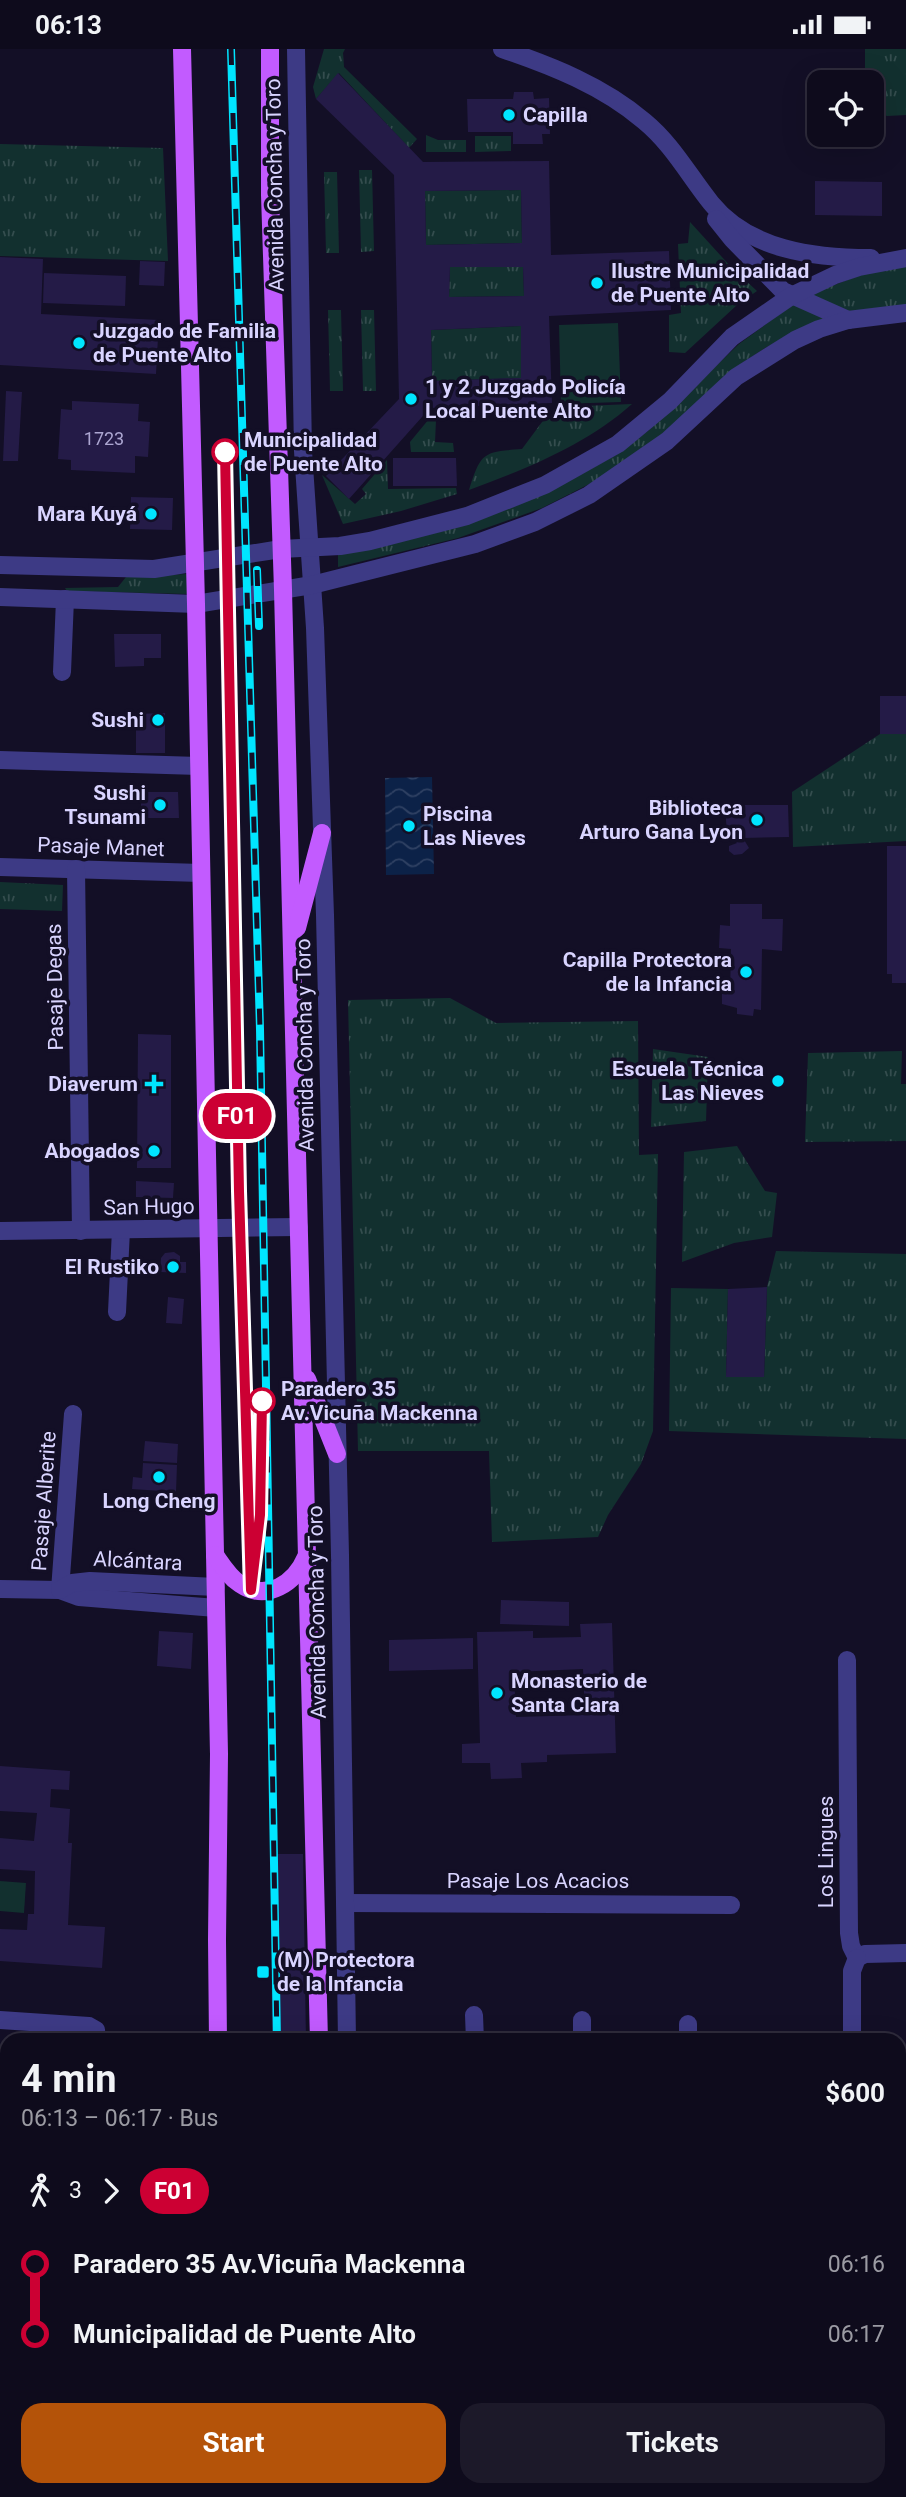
<!DOCTYPE html>
<meta charset="utf-8">
<style>
:root{--surface:#0e0b1c;--page:#1c1929;--text:#f1f3f6;--muted:#9b9ba3;--line:#2e2b3b;--accent:#b45309}
body{margin:0;font-family:Roboto,sans-serif;background:var(--page);color:var(--text);height:100vh;display:flex;flex-direction:column;font-size:26px;white-space:nowrap}
*{box-sizing:border-box;margin:0}
p{font-size:23px;color:var(--muted)}
.icon{flex:none;width:38px;height:38px;fill:none;stroke:currentColor;stroke-width:2;stroke-linecap:round;stroke-linejoin:round}
.map{position:relative;flex:1;overflow:hidden}
.panel{position:absolute;left:0px;top:1984px;width:906px;height:464px;display:flex;flex-direction:column;background:var(--surface);border-radius:21px 21px 0 0;box-shadow:0 7px 28px #0002,0 0 0 2px var(--line)}
.panel>*{flex:none}
.badge{padding:0 14px;border-radius:23px;font-size:24px;line-height:46px}
.buttons{position:absolute;left:807px;top:21px;display:grid;gap:14px}
.buttons a{display:grid;place-items:center;width:77px;height:77px;border-radius:14px;background:var(--surface);box-shadow:0 7px 28px #0002,0 0 0 2px var(--line);font-size:35px}
.map>.badge{position:absolute;translate:-50% -50%;box-shadow:0 0 0 4px #fff}
.legs{display:flex;align-items:center;gap:10px;height:77px;padding:0 21px;font-size:23px}
.legs p{margin-inline-start:auto}
.head{display:flex;align-items:center;justify-content:space-between;height:119px;padding:0 21px}
h1{font-size:38px;font-weight:700;line-height:52px}
.cta{display:flex;gap:14px;margin-top:auto;padding:14px 21px}
.cta a{flex:1;height:80px;border-radius:21px;background:var(--accent);color:#fff;font-size:28px;font-weight:700;line-height:80px;text-align:center}
.cta a+a{background:var(--page);color:var(--text)}
ul{padding:0 21px;list-style:none}
li{display:flex;align-items:center;gap:24px;height:70px;font-size:26px}
li i{display:grid;place-items:center;width:10px;height:100%;margin:0 9px;background:currentColor}
li i::after{content:'';width:18px;height:18px;margin:-9px;border:5px solid;border-radius:50%;background:var(--surface)}
li p{margin-inline-start:auto}
li:first-child i{background:linear-gradient(#0000 50%,currentColor 0)}
li:last-child i{background:linear-gradient(currentColor 50%,#0000 0)}
.status{display:flex;justify-content:space-between;align-items:center;height:49px;padding:0 35px;background:var(--surface);direction:ltr}
.status svg{height:19px;fill:currentColor}
.map>svg:first-child{display:block}
.grass{fill:url(#grass-tufts)}
.park{fill:url(#park-dots)}
.garden{fill:#12302f}
.water{fill:url(#water-waves)}
.building{fill:#241b47;fill-rule:evenodd}
.lines{fill:none;stroke-linecap:round;stroke-linejoin:round}
.minor{stroke:#3d3a85;stroke-width:18}
.tertiary{stroke:#3d3a85;stroke-width:18}
.primary{stroke:#c25bff;stroke-width:18}
.rail-casing{stroke:#00e5ff;stroke-width:8}
.rail{stroke:#130f26;stroke-width:5;stroke-dasharray:16;stroke-linecap:butt}
.line-1-casing{stroke:#fff;stroke-width:16}
.line-1{stroke:#c03;stroke-width:10}
.poi-dot{fill:#00e5ff;stroke:#130f26;stroke-width:2.5}
.stop-1-dot{fill:#fff;stroke:#c03;stroke-width:3.5}
.labels{text-anchor:middle;stroke-width:7;stroke-linejoin:round;paint-order:stroke}
.number-label{font-size:18px;fill:#aca6d1}
.poi-label{font-size:21px;font-weight:bold;fill:#d9d4ff;stroke:#130f26;text-anchor:end}
.street-label{font-size:21px;fill:#d9d4ff;stroke:#130f26}
.stop-label{font-size:21px;font-weight:bold;fill:#d9d4ff;stroke:#130f26;text-anchor:start}
</style>
<div class="status"><b>06:13</b><svg viewBox="0 0 49 12"><path d="M0 12V9h3v3zM5 12V6h3v6zM10 12V3h3v9zM15 12V0h3v12zM26 1h20v11H26zM47 4h2v5h-2z"/></svg></div>
<div class="map">
<svg width="906" height="2448" viewBox="0 0 906 2448">
<defs>
<pattern id="grass-tufts" width="24" height="20" patternUnits="userSpaceOnUse" patternTransform="scale(1.75)"><rect width="24" height="20" fill="#12302f"/><path d="M3 7l-1-3M5 7V3M7 7l1-3M15 17l-1-3M17 17v-4M19 17l1-3" fill="none" stroke="#344d4e"/></pattern>
<pattern id="park-dots" width="8" height="8" patternUnits="userSpaceOnUse" patternTransform="scale(1.75)"><rect width="8" height="8" fill="#12302f"/><path d="M2 2h.1M6 6h.1" fill="none" stroke="#344d4e" stroke-width="1.8" stroke-linecap="round"/></pattern>
<pattern id="water-waves" width="16" height="10" patternUnits="userSpaceOnUse" patternTransform="scale(1.75)"><rect width="16" height="10" fill="#0c2248"/><path d="M0 5q4-4 8 0t8 0" fill="none" stroke="#2f4163"/></pattern>
</defs>
<rect width="100%" height="100%" fill="#130f26"/>
<g class="grass">
<path d="M 324,0 L 345,0 L 343,4 L 344,18 L 417,90 L 409,99 L 339,24 L 316,50 L 313,38 Z"/>
<path d="M 865,0 L 906,0 L 906,66 L 887,67 L 872,61 L 872,33 L 865,33 Z"/>
<path d="M 426,86 L 438,91 L 466,91 L 466,103 L 426,103 Z"/>
<path d="M 475,87 L 511,87 L 511,102 L 475,103 Z"/>
<path d="M 0,95 L 163,99 L 168,212 L 0,207 Z"/>
<path d="M 359,121 L 372,121 L 374,202 L 361,203 Z"/>
<path d="M 324,123 L 337,123 L 339,204 L 326,204 Z"/>
<path d="M 521,141 L 522,194 L 426,196 L 425,142 Z"/>
<path d="M 690,173 L 732,219 L 757,242 L 737,256 L 685,304 L 669,303 L 669,266 L 681,264 L 678,195 L 688,194 Z"/>
<path d="M 906,217 L 906,257 L 807,276 L 765,299 L 742,314 L 661,387 L 601,429 L 542,459 L 458,489 L 338,518 L 338,504 L 576,428 L 616,406 L 648,382 L 739,295 L 803,248 L 863,225 Z"/>
<path d="M 450,218 L 523,218 L 524,247 L 449,248 Z"/>
<path d="M 328,261 L 341,261 L 343,342 L 330,342 Z"/>
<path d="M 361,261 L 374,261 L 376,342 L 363,342 Z"/>
<path d="M 521,277 L 521,329 L 432,332 L 431,281 Z"/>
<path d="M 632,355 C 586,396 526,420 469,441 C 481,403 483,403 522,400 L 545,369 L 561,369 L 560,358 Z"/>
<path d="M 429,370 L 436,371 L 435,393 L 453,394 L 454,403 L 411,403 L 410,393 Z"/>
<path d="M 387,411 L 388,440 L 456,439 L 457,445 L 401,462 L 343,475 L 322,426 L 355,455 L 366,445 L 362,440 Z"/>
<path d="M 187,525 L 188,545 L 67,542 L 65,539 L 118,538 L 126,528 Z"/>
<path d="M 880,685 L 906,685 L 906,792 L 793,798 L 792,743 Z"/>
<path d="M 0,833 L 63,836 L 62,862 L 0,860 Z"/>
<path d="M 450,949 L 496,974 L 638,972 L 639,1106 L 658,1105 L 653,1382 L 641,1415 L 608,1466 L 598,1488 L 492,1493 L 489,1402 L 358,1402 L 348,951 Z"/>
<path d="M 653,1000 L 708,1008 L 706,1072 L 651,1078 Z"/>
<path d="M 902,1002 L 901,1035 L 906,1035 L 906,1092 L 805,1093 L 808,1004 Z"/>
<path d="M 737,1097 L 765,1142 L 777,1144 L 772,1188 L 734,1194 L 682,1213 L 684,1103 Z"/>
<path d="M 776,1202 L 906,1205 L 906,1390 L 669,1382 L 671,1239 L 728,1240 L 726,1328 L 764,1328 L 767,1238 Z"/>
</g>
<rect class="park" x="719" y="2441" width="49" height="7"/>
<g class="garden">
<path d="M 618,274 L 621,353 L 561,355 L 559,276 Z"/>
<path d="M 0,1832 L 26,1834 L 24,1864 L 0,1862 Z"/>
</g>
<path class="water" d="M 432,728 L 434,825 L 386,826 L 385,729 Z"/>
<g class="building">
<path d="M 338,24 L 423,113 L 549,112 L 551,206 L 669,202 L 671,261 L 549,267 L 552,354 L 430,359 L 349,450 L 326,427 L 399,350 L 394,126 L 316,50 ZM 521,141 L 522,194 L 426,196 L 425,142 ZM 450,218 L 523,218 L 524,247 L 449,248 ZM 521,277 L 521,329 L 432,332 L 431,281 Z"/>
<path d="M 514,43 L 533,43 L 534,50 L 549,49 L 550,85 L 542,85 L 543,95 L 513,95 L 513,83 L 468,83 L 467,50 L 513,50 Z"/>
<path d="M 815,132 L 882,133 L 882,167 L 815,166 Z"/>
<path d="M 0,208 L 43,210 L 41,265 L 159,271 L 156,325 L 0,316 Z"/>
<path d="M 140,212 L 165,213 L 164,237 L 139,236 Z"/>
<path d="M 44,224 L 126,227 L 125,257 L 43,254 Z"/>
<path d="M 6,342 L 22,343 L 18,412 L 3,412 Z"/>
<path d="M 72,352 L 139,355 L 138,372 L 150,373 L 148,408 L 135,407 L 135,424 L 71,421 L 71,411 L 58,410 L 61,360 L 72,361 Z"/>
<path d="M 393,409 L 456,409 L 457,437 L 393,437 Z"/>
<path d="M 131,448 L 173,449 L 172,481 L 130,480 Z"/>
<path d="M 114,585 L 161,585 L 161,609 L 144,609 L 144,617 L 115,618 Z"/>
<rect x="880" y="647" width="26" height="38"/>
<path d="M 165,664 L 165,704 L 136,704 L 136,665 Z"/>
<path d="M 141,743 L 178,743 L 179,769 L 141,769 Z"/>
<path d="M 725,756 L 788,756 L 789,788 L 743,789 L 749,799 L 742,805 L 734,806 L 729,802 L 729,797 L 737,794 L 727,786 Z"/>
<path d="M 887,797 L 906,797 L 906,934 L 892,934 L 892,925 L 887,925 Z"/>
<path d="M 730,855 L 762,855 L 762,870 L 783,870 L 782,902 L 762,900 L 761,961 L 754,960 L 753,967 L 737,965 L 737,959 L 722,955 L 722,943 L 730,944 L 731,900 L 719,899 L 720,876 L 730,877 Z"/>
<path d="M 138,985 L 171,986 L 171,1119 L 137,1119 Z"/>
<path d="M 136,1132 L 174,1134 L 173,1149 L 136,1148 Z"/>
<path d="M 174,1203 L 180,1207 L 180,1213 L 186,1213 L 186,1224 L 160,1223 L 161,1209 L 165,1204 Z"/>
<path d="M 767,1238 L 764,1328 L 726,1328 L 728,1240 Z"/>
<path d="M 168,1248 L 184,1250 L 182,1275 L 166,1274 Z"/>
<path d="M 145,1392 L 178,1395 L 177,1414 L 143,1412 Z"/>
<path d="M 143,1414 L 177,1416 L 176,1443 L 132,1440 L 133,1428 L 142,1429 Z"/>
<path d="M 501,1551 L 569,1553 L 569,1577 L 500,1575 Z"/>
<path d="M 612,1574 L 616,1704 L 547,1706 L 547,1713 L 521,1714 L 522,1729 L 491,1730 L 490,1714 L 462,1714 L 462,1695 L 480,1694 L 477,1583 L 533,1582 L 533,1589 L 581,1588 L 580,1575 ZM 583,1620 L 585,1666 L 516,1668 L 514,1623 Z"/>
<path d="M 159,1582 L 193,1584 L 191,1620 L 157,1617 Z"/>
<path d="M 473,1589 L 473,1620 L 389,1622 L 389,1591 Z"/>
<path d="M 0,1717 L 70,1722 L 69,1741 L 51,1740 L 50,1758 L 70,1760 L 68,1794 L 72,1794 L 68,1876 L 105,1878 L 102,1919 L 0,1912 L 0,1880 L 27,1881 L 28,1865 L 34,1865 L 35,1822 L 0,1820 L 0,1789 L 34,1792 L 37,1764 L 0,1762 Z"/>
<path d="M 271,1805 L 303,1805 L 306,1992 L 272,1992 Z"/>
<path d="M 0,2114 L 7,2115 L 7,2145 L 0,2144 Z"/>
<path d="M 0,2252 L 7,2253 L 7,2283 L 0,2282 Z"/>
<path d="M 0,2303 L 7,2304 L 7,2333 L 0,2333 Z"/>
<path d="M 0,2378 L 7,2379 L 7,2408 L 0,2408 Z"/>
<path d="M 0,2434 L 7,2435 L 7,2441 L 22,2441 L 21,2448 L 0,2448 Z"/>
<rect x="36" y="2441" width="30" height="7"/>
</g>
<g class="lines">
<g class="minor">
<path d="M 62,623 L 65,550"/>
<path d="M 0,711 L 199,717"/>
<path d="M 0,818 L 201,824"/>
<path d="M 76,820 L 81,1182"/>
<path d="M 117,1263 L 121,1181"/>
<path d="M 0,1540 L 60,1541 L 79,1548 L 216,1559"/>
<path d="M 60,1541 L 73,1365"/>
<path d="M 60,1541 L 72,1534 L 90,1532 L 216,1538"/>
<path d="M 847,1611 L 849,1884 L 851,1897 L 857,1909"/>
<path d="M 345,1854 L 731,1856"/>
<path d="M 857,1909 L 865,1905 L 906,1904"/>
<path d="M 474,1966 L 475,1992"/>
<path d="M 0,1971 L 89,1977 L 96,1981 L 97,1992"/>
<path d="M 582,1971 L 582,1992"/>
<path d="M 688,1975 L 688,1992"/>
<path d="M 852,1992 L 852,1922 L 857,1909"/>
<path d="M 0,2230 L 7,2230"/>
<path d="M 0,2359 L 7,2360"/>
<path d="M 775,2441 L 776,2448"/>
<path d="M 90,2448 L 90,2441"/>
</g>
<g class="tertiary">
<path d="M 296,0 L 303,402 L 315,579 L 325,866 L 340,1506 L 347,1992"/>
<path d="M 502,0 C 552,17 603,37 644,72 C 672,95 688,125 711,154 C 749,201 814,209 871,209"/>
<path d="M 716,170 L 732,190 L 783,242 L 848,271"/>
<path d="M 0,516 L 154,520 L 281,500 L 340,497 L 370,492 L 467,467 L 545,436 L 618,395 L 670,352 L 732,288 L 791,247 L 835,226 L 859,218 L 906,209"/>
<path d="M 0,548 L 196,555 L 312,536 L 475,495 L 535,473 L 589,446 L 667,392 L 736,328 L 795,291 L 819,280 L 848,271 L 906,264"/>
<path d="M 0,1182 L 299,1178"/>
<path d="M 0,2086 L 7,2087"/>
<path d="M 900,2260 L 906,2260"/>
<path d="M 354,2441 L 354,2448"/>
</g>
<g class="primary">
<path d="M 182,0 L 196,555 L 219,1705 L 217,1891 L 218,1992"/>
<path d="M 270,0 L 270,146 L 283,541 L 319,1992"/>
<path d="M 297,879 L 322,784"/>
<path d="M 307,1330 L 337,1405"/>
<path d="M 215,1506 C 222,1516 229,1528 240,1535 C 267,1553 295,1534 306,1508"/>
<path d="M 233,2441 L 233,2448"/>
<path d="M 315,2441 L 316,2448"/>
</g>
<defs>
<g id="rail">
<path d="M 231,0 L 260,980 L 277,1992"/>
<path d="M 257,521 L 259,577"/>
<path d="M 284,2441 L 284,2448"/>
</g>
</defs>
<use href="#rail" class="rail-casing"/>
<use href="#rail" class="rail"/>
</g>
<g class="lines">
<defs>
<path id="line-1" d="M 225,403 L 239,1142 L 251,1541 L 260,1466 L 262,1352"/>
</defs>
<use href="#line-1" class="line-1-casing"/>
<use href="#line-1" class="line-1"/>
</g>
<g class="poi-dot">
<circle cx="509" cy="66" r="7"/>
<circle cx="597" cy="234" r="7"/>
<circle cx="79" cy="294" r="7"/>
<circle cx="411" cy="350" r="7"/>
<circle cx="151" cy="465" r="7"/>
<circle cx="158" cy="671" r="7"/>
<circle cx="160" cy="756" r="7"/>
<circle cx="757" cy="771" r="7"/>
<circle cx="409" cy="777" r="7"/>
<circle cx="746" cy="923" r="7"/>
<circle cx="778" cy="1032" r="7"/>
<path d="M150.5 1024.5h7v7h7v7h-7v7h-7v-7h-7v-7h7z"/>
<circle cx="154" cy="1102" r="7"/>
<circle cx="173" cy="1218" r="7"/>
<circle cx="159" cy="1428" r="7"/>
<circle cx="497" cy="1644" r="7"/>
<rect x="256" y="1916" width="14" height="14" rx="3.5"/>
</g>
<g class="stop-1-dot">
<circle cx="225" cy="403" r="12"/>
<circle cx="262" cy="1352" r="12"/>
</g>
<g class="labels">
<g class="number-label">
<text x="104" y="396">1723</text>
</g>
<g class="poi-label">
<text x="523" y="73" text-anchor="start">Capilla</text>
<text x="611" y="229" text-anchor="start">Ilustre Municipalidad<tspan x="611" dy="24">de Puente Alto</tspan></text>
<text x="93" y="289" text-anchor="start">Juzgado de Familia<tspan x="93" dy="24">de Puente Alto</tspan></text>
<text x="425" y="345" text-anchor="start">1 y 2 Juzgado Policía<tspan x="425" dy="24">Local Puente Alto</tspan></text>
<text x="137" y="472">Mara Kuyá</text>
<text x="144" y="678">Sushi</text>
<text x="146" y="751">Sushi<tspan x="146" dy="24">Tsunami</tspan></text>
<text x="743" y="766">Biblioteca<tspan x="743" dy="24">Arturo Gana Lyon</tspan></text>
<text x="423" y="772" text-anchor="start">Piscina<tspan x="423" dy="24">Las Nieves</tspan></text>
<text x="732" y="918">Capilla Protectora<tspan x="732" dy="24">de la Infancia</tspan></text>
<text x="764" y="1027">Escuela Técnica<tspan x="764" dy="24">Las Nieves</tspan></text>
<text x="138" y="1042">Diaverum</text>
<text x="140" y="1109">Abogados</text>
<text x="159" y="1225">El Rustiko</text>
<text x="159" y="1459" text-anchor="middle">Long Cheng</text>
<text x="511" y="1639" text-anchor="start">Monasterio de<tspan x="511" dy="24">Santa Clara</tspan></text>
<text x="277" y="1918" text-anchor="start">(M) Protectora<tspan x="277" dy="24">de la Infancia</tspan></text>
</g>
<g class="street-label">
<text transform="translate(275 136) rotate(-91)" y="7">Avenida Concha y Toro</text>
<text transform="translate(101 798) rotate(2)" y="7">Pasaje Manet</text>
<text transform="translate(55 938) rotate(-91)" y="7">Pasaje Degas</text>
<text transform="translate(305 996) rotate(-91)" y="7">Avenida Concha y Toro</text>
<text transform="translate(149 1158) rotate(-1)" y="7">San Hugo</text>
<text transform="translate(44 1452) rotate(-86)" y="7">Pasaje Alberite</text>
<text transform="translate(138 1512) rotate(3)" y="7">Alcántara</text>
<text transform="translate(317 1563) rotate(-91)" y="7">Avenida Concha y Toro</text>
<text transform="translate(826 1803) rotate(-90)" y="7">Los Lingues</text>
<text x="538" y="1839">Pasaje Los Acacios</text>
</g>
<g class="stop-label">
<text x="244" y="398">Municipalidad<tspan x="244" dy="24">de Puente Alto</tspan></text>
<text x="281" y="1347">Paradero 35<tspan x="281" dy="24">Av.Vicuña Mackenna</tspan></text>
</g>
</g>
</svg>
<div class="buttons">
<a><svg class="icon" aria-label="locate" viewBox="0 0 24 24"><circle cx="12" cy="12" r="6"/><path d="M12 2v4M12 18v4M2 12h4M18 12h4"/></svg></a>
</div>
<b class="badge" style="left:237px;top:1067px;background:#c03;color:#fff">F01</b>
<section class="panel">
<div class="head"><div><h1>4 min</h1><p>06:13 – 06:17 · Bus</p></div><b>$600</b></div>
<div class="legs"><svg class="icon" aria-label="walk" viewBox="0 0 24 24"><circle cx="13" cy="4" r="2"/><path d="M13 8l-2 6 4 7M11 14l-3 7M7 12l3-4h3l4 4"/></svg>3<svg class="icon" aria-label="forward" viewBox="0 0 24 24"><path d="M9 5l7 7-7 7"/></svg><b class="badge" style="background:#c03;color:#fff">F01</b></div>
<ul>
<li><i style="color:#c03"></i><b>Paradero 35 Av.Vicuña Mackenna</b><p>06:16</p></li>
<li><i style="color:#c03"></i><b>Municipalidad de Puente Alto</b><p>06:17</p></li>
</ul>
<div class="cta"><a>Start</a><a>Tickets</a></div>
</section>
</div>
